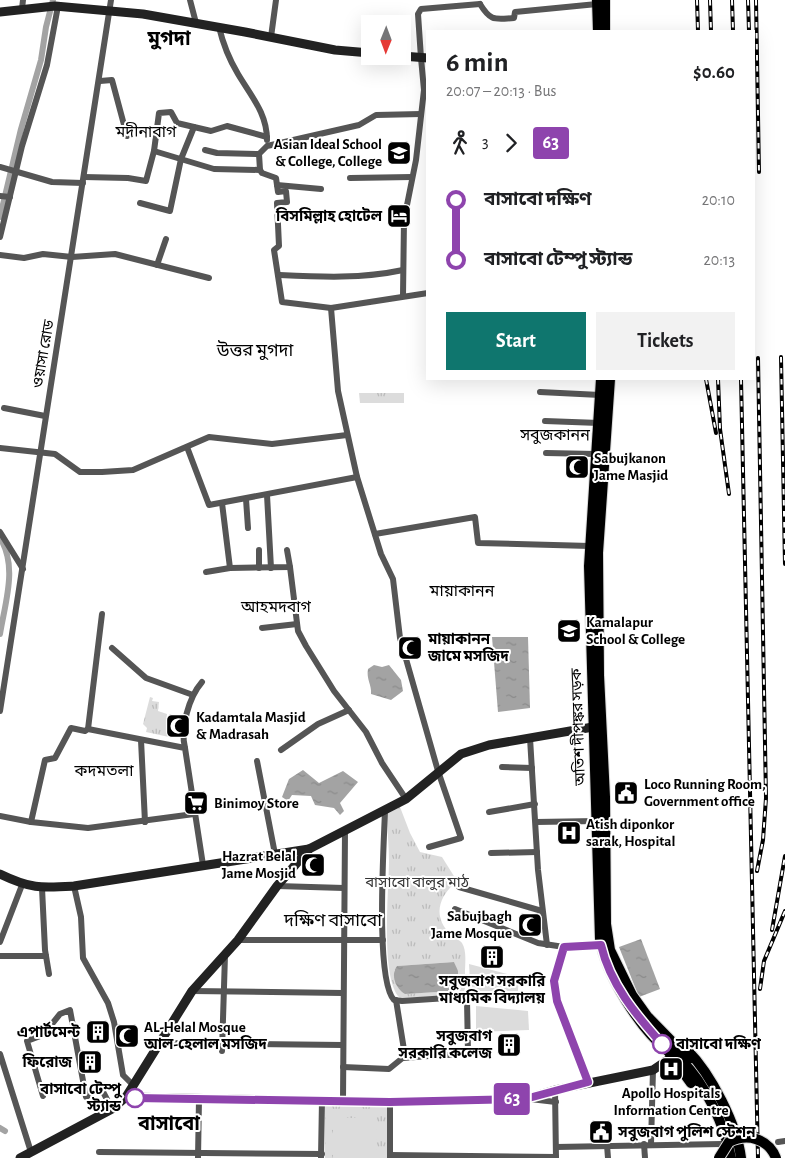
<!DOCTYPE html>
<meta charset="utf-8">
<style>
:root{--surface:#fff;--page:#f2f2f2;--text:#202124;--muted:#757577;--accent:#0f766e}
body{margin:0;font-family:"Alegreya Sans","Noto Sans Bengali",sans-serif;background:var(--page);color:var(--text);height:100vh;display:flex;flex-direction:column;font-size:19px;white-space:nowrap}
*{box-sizing:border-box;margin:0}
p{font-size:16px;color:var(--muted)}
.icon{flex:none;width:28px;height:28px;fill:none;stroke:currentColor;stroke-width:2;stroke-linecap:round;stroke-linejoin:round}
.map{position:relative;flex:1;overflow:hidden}
.drawer{position:absolute;left:426px;top:30px;width:329px;height:350px;display:flex;flex-direction:column;background:var(--surface);border-radius:0px;box-shadow:0 5px 20px #0002}
.drawer>*{flex:none}
.badge{padding:0 10px;border-radius:4px;font-size:18px;line-height:32px}
.needle{width:32px;rotate:181deg}
.tools{position:absolute;left:361px;top:15px;display:grid;gap:10px}
.tools a{display:grid;place-items:center;width:50px;height:50px;border-radius:0px;background:var(--surface);box-shadow:0 5px 20px #0002;font-size:25px}
.map>.badge{position:absolute;translate:-50% -50%;box-shadow:0 0 0 2px #fff}
.legs{display:flex;align-items:center;gap:8px;height:55px;padding:0 20px;font-size:16px}
.legs p{margin-inline-start:auto}
.overview{display:flex;align-items:center;justify-content:space-between;height:85px;padding:0 20px}
h1{font-size:28px;font-weight:700;line-height:38px}
.primary-button{display:flex;gap:10px;margin-top:auto;padding:10px 20px}
.primary-button a{flex:1;height:58px;border-radius:0px;background:var(--accent);color:#fff;font-size:20px;font-weight:700;line-height:58px;text-align:center}
.primary-button a+a{background:var(--page);color:var(--text)}
ul{padding:0 20px;list-style:none}
li{display:flex;align-items:center;gap:18px;height:60px;font-size:19px}
li i{display:grid;place-items:center;width:8px;height:100%;margin:0 6px;background:currentColor}
li i::after{content:'';width:12px;height:12px;margin:-6px;border:4px solid;border-radius:50%;background:var(--surface)}
li p{margin-inline-start:auto}
li:first-child i{background:linear-gradient(#0000 50%,currentColor 0)}
li:last-child i{background:linear-gradient(currentColor 50%,#0000 0)}
.map>svg:first-child{display:block}
.grass{fill:url(#grass-tufts);fill-rule:evenodd}
.pitch{fill:#dcdcdc}
.water{fill:url(#water-ripples)}
.lines{fill:none;stroke-linecap:round;stroke-linejoin:round}
.canal{stroke:#a3a3a3;stroke-width:6}
.primary-casing{stroke:#dbdbdb;stroke-width:12}
.street{stroke:#555;stroke-width:6}
.secondary{stroke:#222;stroke-width:9}
.primary{stroke:#000;stroke-width:10}
.rail-casing{stroke:#000;stroke-width:4}
.rail{stroke:#fff;stroke-width:2;stroke-dasharray:5.5;stroke-linecap:butt}
.primary-bridge-casing{stroke:#dbdbdb;stroke-width:12;stroke-linecap:butt}
.primary-bridge{stroke:#000;stroke-width:10}
.line-1-casing{stroke:#fff;stroke-width:11}
.line-1{stroke:#8e44ad;stroke-width:8}
.stop-1-dot{fill:#fff;stroke:#8e44ad;stroke-width:2.5}
.labels{text-anchor:middle;stroke-width:4;stroke-linejoin:round;paint-order:stroke}
.poi-label{font-size:15px;font-weight:bold;fill:#000;stroke:#fff;text-anchor:start}
.street-label{font-size:15px;fill:#000;stroke:#fff}
.park-label{font-size:15px;fill:#333;stroke:#fff}
.stop-label{font-size:15px;font-weight:bold;fill:#000;stroke:#fff;text-anchor:start}
.neighbourhood-label{font-size:16px;fill:#000;stroke:#fff}
.quarter-label{font-size:18px;fill:#000;stroke:#fff}
.district-label{font-size:20px;font-weight:bold;fill:#000;stroke:#fff}
</style>
<div class="map">
<svg width="785" height="1158" viewBox="0 0 785 1158">
<defs>
<pattern id="grass-tufts" width="24" height="20" patternUnits="userSpaceOnUse" patternTransform="scale(1.25)"><rect width="24" height="20" fill="#dcdcdc"/><path d="M3 7l-1-3M5 7V3M7 7l1-3M15 17l-1-3M17 17v-4M19 17l1-3" fill="none" stroke="#bbb"/></pattern>
<pattern id="water-ripples" width="26" height="14" patternUnits="userSpaceOnUse" patternTransform="scale(1.25)"><rect width="26" height="14" fill="#a3a3a3"/><path d="M2 4q2-2 4 0t4 0M15 11q2-2 4 0t4 0" fill="none" stroke="#8b8b8b"/></pattern>
</defs>
<rect width="100%" height="100%" fill="#fff"/>
<g class="grass">
<path d="M 359,393 L 404,393 L 404,403 L 360,403 Z"/>
<path d="M 150,697 L 153,698 L 152,701 L 159,702 L 158,711 L 167,714 L 166,725 L 171,727 L 169,737 L 146,732 L 147,728 L 143,724 Z"/>
<path d="M 400,807 L 410,833 L 420,852 L 442,857 L 457,881 C 438,897 432,917 452,936 C 455,939 460,940 462,943 C 467,951 465,964 465,973 C 465,981 467,989 462,995 L 400,998 C 380,979 389,889 389,861 C 389,845 387,830 387,814 ZM 454,962 L 459,982 L 453,991 L 405,994 L 394,971 L 397,966 Z"/>
<rect x="325" y="1104" width="62" height="54"/>
</g>
<g class="pitch">
<path d="M 469,964 L 519,977 L 517,1003 L 471,998 Z"/>
<path d="M 476,1006 L 528,1011 L 529,1030 L 476,1032 Z"/>
<path d="M 333,1118 L 377,1118 L 376,1158 L 333,1158 Z"/>
</g>
<g class="water">
<path d="M 492,637 L 528,637 L 530,708 L 498,712 Z"/>
<path d="M 374,665 L 382,667 L 389,665 L 401,680 L 403,691 L 391,700 L 371,694 C 372,685 366,679 368,669 Z"/>
<path d="M 303,770 L 319,783 L 343,771 L 358,782 L 340,803 L 344,811 L 340,815 L 334,808 L 315,805 L 311,796 L 292,795 L 288,801 L 282,797 L 289,779 Z"/>
<path d="M 641,939 L 660,989 L 639,997 L 619,947 Z"/>
<path d="M 454,962 L 458,971 L 458,988 L 454,991 L 405,994 C 396,989 390,975 397,966 Z"/>
</g>
<g class="lines">
<g class="canal">
<path d="M 0,217 L 21,129 L 41,60 L 46,27 L 53,0"/>
<path d="M 0,538 C 18,566 5,603 0,634"/>
<path d="M 0,1128 L 5,1131"/>
</g>
<defs>
<g id="primary">
<path d="M 597,0 L 598,31"/>
<path d="M 605,0 L 605,31"/>
<path d="M 601,379 L 589,566 L 600,939 C 607,976 639,1028 669,1052 C 673,1055 678,1056 681,1060 C 705,1083 725,1126 731,1158"/>
<path d="M 610,379 L 598,553 L 599,675 L 605,797 L 606,924 L 610,950 L 632,995 L 647,1016 L 689,1059"/>
<path d="M 688,1051 C 711,1074 737,1125 741,1158"/>
<path d="M 670,1054 L 691,1083"/>
</g>
</defs>
<use href="#primary" class="primary-casing"/>
<g class="street">
<path d="M 190,0 L 196,23"/>
<path d="M 480,4 C 491,22 495,19 514,18 L 515,12 L 597,4"/>
<path d="M 22,9 L 23,0"/>
<path d="M 219,27 C 223,44 229,59 238,74 C 251,96 267,113 267,140"/>
<path d="M 271,37 L 276,0"/>
<path d="M 421,58 L 418,14 L 421,9 L 480,4"/>
<path d="M 100,81 L 112,80 L 127,136"/>
<path d="M 205,150 L 217,153 L 259,154"/>
<path d="M 154,151 L 214,169 L 260,170 L 262,173 L 276,178 L 278,192 L 286,191 L 287,202 L 277,203 L 279,246 L 274,250 L 282,302 L 331,308 L 428,293"/>
<path d="M 0,167 L 52,182 L 83,183"/>
<path d="M 260,170 L 259,154 L 267,146 L 359,125 L 376,115 L 421,114"/>
<path d="M 84,177 L 128,178 L 146,181 L 154,151 L 159,113 L 171,112 L 177,123 L 211,131 L 227,126 L 267,137"/>
<path d="M 350,178 L 412,177"/>
<path d="M 277,185 L 321,189"/>
<path d="M 0,196 L 10,197"/>
<path d="M 140,203 L 170,211 L 181,159 L 194,127"/>
<path d="M 0,237 L 22,146 L 47,65 L 58,6"/>
<path d="M 0,255 L 24,258 L 43,254 L 72,257 L 115,254 L 209,278"/>
<path d="M 157,265 L 166,239"/>
<path d="M 278,275 C 321,277 361,279 403,270"/>
<path d="M 403,296 L 404,220 L 416,160 L 424,90 L 421,58"/>
<path d="M 331,308 L 338,391 L 357,477 L 381,554 L 393,579 L 400,638 L 438,771 L 461,838 L 429,847"/>
<path d="M 540,392 L 600,395"/>
<path d="M 4,408 L 45,416"/>
<path d="M 545,421 L 599,423"/>
<path d="M 187,447 L 209,505 L 357,477"/>
<path d="M 0,448 L 55,454 L 80,472 L 102,472 L 133,470 L 209,437 L 272,444 L 347,435"/>
<path d="M 546,453 L 596,454"/>
<path d="M 267,495 L 271,568"/>
<path d="M 246,499 L 248,528"/>
<path d="M 222,503 L 230,568"/>
<path d="M 0,532 L 23,569"/>
<path d="M 375,534 L 475,517 L 478,543 L 590,546"/>
<path d="M 259,550 L 259,568"/>
<path d="M 290,567 L 298,631 L 306,646 L 334,691 L 366,732 L 382,763 L 406,799"/>
<path d="M 206,572 L 230,568 L 290,567 L 287,550"/>
<path d="M 262,628 L 297,624"/>
<path d="M 112,648 L 146,678 L 193,695"/>
<path d="M 0,711 L 111,0"/>
<path d="M 88,729 L 102,614"/>
<path d="M 530,738 L 538,870 L 547,945"/>
<path d="M 141,740 L 145,822"/>
<path d="M 185,748 C 180,728 189,697 202,682"/>
<path d="M 281,750 L 318,724 L 349,710"/>
<path d="M 257,761 L 275,854"/>
<path d="M 502,767 L 532,768"/>
<path d="M 385,810 C 384,844 375,980 394,1000 L 402,1001 L 463,997 L 467,1000 L 468,1053 L 437,1056"/>
<path d="M 489,812 L 535,804"/>
<path d="M 194,814 L 88,828 L 31,822 L 45,760 L 55,758 L 71,728 L 85,731 L 88,729 L 185,748 L 203,865"/>
<path d="M 0,816 L 31,822"/>
<path d="M 536,822 L 597,821"/>
<path d="M 491,853 L 537,852"/>
<path d="M 74,886 L 81,917 L 83,958 L 108,1003 L 114,1022 L 123,1075 L 134,1086"/>
<path d="M 277,886 L 344,888"/>
<path d="M 459,887 L 542,911"/>
<path d="M 42,888 L 45,950 L 49,974"/>
<path d="M 455,909 L 538,943 L 564,947 L 601,945"/>
<path d="M 238,940 L 383,940"/>
<path d="M 0,942 L 22,885"/>
<path d="M 564,947 L 554,981 L 557,1001 L 588,1082"/>
<path d="M 0,956 L 46,956"/>
<path d="M 192,991 L 343,993"/>
<path d="M 160,1043 L 343,1045"/>
<path d="M 222,1051 L 225,955"/>
<path d="M 0,1054 L 31,1152"/>
<path d="M 403,1058 L 429,1056"/>
<path d="M 343,1067 L 389,1069 L 405,1056 L 396,1000"/>
<path d="M 555,1090 L 556,1158"/>
<path d="M 43,1096 L 27,1041 L 43,1035 L 60,1014 L 70,1010 L 86,1097 L 101,1088 L 112,1109"/>
<path d="M 530,1099 L 556,1102"/>
<path d="M 343,1101 L 345,831"/>
<path d="M 778,1142 L 785,1141"/>
<path d="M 644,1144 L 645,1158"/>
<path d="M 651,1144 L 653,1070"/>
<path d="M 607,1145 L 608,1158"/>
<path d="M 556,1147 L 722,1144"/>
<path d="M 99,1152 L 322,1154"/>
<path d="M 390,1155 L 556,1157"/>
<path d="M 321,1157 L 322,1100"/>
<path d="M 198,1158 L 199,1099"/>
<path d="M 390,1158 L 390,1102"/>
</g>
<g class="secondary">
<path d="M 0,12 L 55,6 L 143,14 L 245,32 L 335,50 L 370,53"/>
<path d="M 402,56 L 428,58"/>
<path d="M 0,874 C 31,889 41,888 74,886 L 309,849"/>
<path d="M 126,1097 L 192,991 L 238,940 L 277,886 L 309,849 L 406,799 L 461,754 L 489,745 L 593,727"/>
<path d="M 20,1158 L 112,1109 L 126,1097 L 390,1102 L 525,1099 L 555,1090 L 653,1070 L 675,1055"/>
</g>
<use href="#primary" class="primary"/>
<defs>
<g id="rail">
<path d="M 697,0 L 698,31"/>
<path d="M 710,0 L 711,31"/>
<path d="M 732,0 L 733,31"/>
<path d="M 748,0 L 749,31"/>
<path d="M 756,0 L 759,172"/>
<path d="M 781,357 L 785,564"/>
<path d="M 706,379 L 716,433"/>
<path d="M 718,379 L 720,429 L 729,494"/>
<path d="M 741,379 L 758,1158"/>
<path d="M 757,871 L 763,840 L 766,798 L 758,358"/>
<path d="M 772,930 L 785,856"/>
<path d="M 760,989 L 764,961 L 785,911"/>
</g>
</defs>
<use href="#rail" class="rail-casing"/>
<use href="#rail" class="rail"/>
<defs>
<path id="primary-bridge" d="M 719,1158 L 729,1142 C 747,1133 768,1138 776,1158"/>
</defs>
<use href="#primary-bridge" class="primary-bridge-casing"/>
<use href="#primary-bridge" class="primary-bridge"/>
</g>
<g class="lines">
<defs>
<path id="line-1" d="M 135,1098 L 390,1102 L 525,1099 L 588,1082 L 557,1001 L 554,981 L 564,947 L 601,945 C 610,984 636,1015 662,1044"/>
</defs>
<use href="#line-1" class="line-1-casing"/>
<use href="#line-1" class="line-1"/>
</g>
<defs>
<symbol id="university-square" viewBox="-11 -11 22 22"><rect x="-9" y="-9" width="18" height="18" rx="4" fill="#000" stroke="#fff"/><path d="M0-5L7-2L0 1L-7-2ZM-4 1L0 2.5L4 1V4Q0 6-4 4Z" fill="#fff"/></symbol>
<symbol id="hotel-square" viewBox="-11 -11 22 22"><rect x="-9" y="-9" width="18" height="18" rx="4" fill="#000" stroke="#fff"/><path d="M-6-4.5h1.5V1H6V5H4.5V3h-9V5H-6ZM-4 0a1.8 1.8 0 1 1 3.6 0ZM.5 0V-2.5h3Q6-2.5 6 0Z" fill="#fff"/></symbol>
<symbol id="mosque-square" viewBox="-11 -11 22 22"><rect x="-9" y="-9" width="18" height="18" rx="4" fill="#000" stroke="#fff"/><path d="M3.5-4.9A6 6 0 1 0 3.5 4.9A5 5 0 1 1 3.5-4.9Z" fill="#fff"/></symbol>
<symbol id="civic-square" viewBox="-11 -11 22 22"><rect x="-9" y="-9" width="18" height="18" rx="4" fill="#000" stroke="#fff"/><path d="M-.6-6.5H3V-4.5H.6V-3L4-1V1h2V6H-6V1h2V-1L-.6-3ZM-1.2 2.5V6h2.4V2.5Z" fill="#fff"/></symbol>
<symbol id="supermarket-square" viewBox="-11 -11 22 22"><rect x="-9" y="-9" width="18" height="18" rx="4" fill="#000" stroke="#fff"/><path d="M-6-5.5h2.5l.6 2H6L4.5 2H-2.5L-4.4-4H-6ZM-1.5 3.2a1.3 1.3 0 1 0 .1 0ZM3 3.2a1.3 1.3 0 1 0 .1 0Z" fill="#fff"/></symbol>
<symbol id="hospital-square" viewBox="-11 -11 22 22"><rect x="-9" y="-9" width="18" height="18" rx="4" fill="#000" stroke="#fff"/><path d="M-5-5h3v3.5h4V-5h3V5h-3V1.5h-4V5h-3Z" fill="#fff"/></symbol>
<symbol id="building-square" viewBox="-11 -11 22 22"><rect x="-9" y="-9" width="18" height="18" rx="4" fill="#000" stroke="#fff"/><path d="M-4-6H4V6H1V3H-1V6H-4ZM-2.5-4.3h1.7v1.8h-1.7ZM.8-4.3h1.7v1.8H.8ZM-2.5-1h1.7V.8h-1.7ZM.8-1h1.7V.8H.8Z" fill="#fff"/></symbol>
</defs>
<g fill-rule="evenodd">
<use href="#university-square" x="385" y="139" width="28" height="28"/>
<use href="#hotel-square" x="385" y="202" width="28" height="28"/>
<use href="#mosque-square" x="563" y="453" width="28" height="28"/>
<use href="#university-square" x="555" y="617" width="28" height="28"/>
<use href="#mosque-square" x="396" y="634" width="28" height="28"/>
<use href="#mosque-square" x="164" y="712" width="28" height="28"/>
<use href="#civic-square" x="612" y="779" width="28" height="28"/>
<use href="#supermarket-square" x="182" y="789" width="28" height="28"/>
<use href="#hospital-square" x="555" y="819" width="28" height="28"/>
<use href="#mosque-square" x="299" y="851" width="28" height="28"/>
<use href="#mosque-square" x="516" y="911" width="28" height="28"/>
<use href="#building-square" x="478" y="943" width="28" height="28"/>
<use href="#building-square" x="84" y="1018" width="28" height="28"/>
<use href="#mosque-square" x="113" y="1022" width="28" height="28"/>
<use href="#building-square" x="495" y="1031" width="28" height="28"/>
<use href="#building-square" x="76" y="1048" width="28" height="28"/>
<use href="#hospital-square" x="657" y="1055" width="28" height="28"/>
<use href="#civic-square" x="587" y="1118" width="28" height="28"/>
</g>
<g class="stop-1-dot">
<circle cx="662" cy="1044" r="9"/>
<circle cx="135" cy="1098" r="9"/>
</g>
<g class="labels">
<g class="poi-label">
<text x="382" y="149" text-anchor="end">Asian Ideal School<tspan x="382" dy="17">&amp; College, College</tspan></text>
<text x="382" y="221" text-anchor="end">বিসমিল্লাহ হোটেল</text>
<text x="594" y="463">Sabujkanon<tspan x="594" dy="17">Jame Masjid</tspan></text>
<text x="586" y="627">Kamalapur<tspan x="586" dy="17">School &amp; College</tspan></text>
<text x="428" y="644">মায়াকানন<tspan x="428" dy="17">জামে মসজিদ</tspan></text>
<text x="196" y="722">Kadamtala Masjid<tspan x="196" dy="17">&amp; Madrasah</tspan></text>
<text x="644" y="789">Loco Running Room,<tspan x="644" dy="17">Government office</tspan></text>
<text x="214" y="808">Binimoy Store</text>
<text x="586" y="829">Atish diponkor<tspan x="586" dy="17">sarak, Hospital</tspan></text>
<text x="296" y="861" text-anchor="end">Hazrat Belal<tspan x="296" dy="17">Jame Mosjid</tspan></text>
<text x="512" y="921" text-anchor="end">Sabujbagh<tspan x="512" dy="17">Jame Mosque</tspan></text>
<text x="492" y="986" text-anchor="middle">সবুজবাগ সরকারি<tspan x="492" dy="17">মাধ্যমিক বিদ্যালয়</tspan></text>
<text x="144" y="1032">AL-Helal Mosque<tspan x="144" dy="17">আল-হেলাল মসজিদ</tspan></text>
<text x="80" y="1037" text-anchor="end">এপার্টমেন্ট</text>
<text x="492" y="1041" text-anchor="end">সবুজবাগ<tspan x="492" dy="17">সরকারি কলেজ</tspan></text>
<text x="72" y="1067" text-anchor="end">ফিরোজ</text>
<text x="671" y="1098" text-anchor="middle">Apollo Hospitals<tspan x="671" dy="17">Information Centre</tspan></text>
<text x="618" y="1137">সবুজবাগ পুলিশ স্টেশন</text>
</g>
<g class="street-label">
<text transform="translate(43 354) rotate(-80)" y="5">ওয়াসা রোড</text>
<text transform="translate(578 727) rotate(-92)" y="5">অতিশ দীপঙ্কর সড়ক</text>
</g>
<g class="park-label">
<text x="417" y="887">বাসাবো বালুর মাঠ</text>
</g>
<g class="stop-label">
<text x="676" y="1049">বাসাবো দক্ষিণ</text>
<text x="121" y="1094" text-anchor="end">বাসাবো টেম্পু<tspan x="121" dy="17">স্ট্যান্ড</tspan></text>
</g>
<g class="neighbourhood-label">
<text x="146" y="137">মদীনাবাগ</text>
<text x="555" y="440">সবুজকানন</text>
<text x="462" y="596">মায়াকানন</text>
<text x="276" y="612">আহমদবাগ</text>
<text x="104" y="776">কদমতলা</text>
</g>
<g class="quarter-label">
<text x="255" y="356">উত্তর মুগদা</text>
<text x="333" y="926">দক্ষিণ বাসাবো</text>
</g>
<g class="district-label">
<text x="169" y="45">মুগদা</text>
<text x="169" y="1130">বাসাবো</text>
</g>
</g>
</svg>
<div class="tools">
<a><svg class="needle" viewBox="-14 -14 28 28"><path d="M0-13l5 13h-10z" fill="#e53935"/><path d="M0 13l5-13h-10z" fill="#757577"/></svg></a>
</div>
<b class="badge" style="left:512px;top:1099px;background:#8e44ad;color:#fff">63</b>
<section class="drawer">
<div class="overview"><div><h1>6 min</h1><p>20:07 – 20:13 · Bus</p></div><b>$0.60</b></div>
<div class="legs"><svg class="icon" aria-label="walk" viewBox="0 0 24 24"><circle cx="13" cy="4" r="2"/><path d="M13 8l-2 6 4 7M11 14l-3 7M7 12l3-4h3l4 4"/></svg>3<svg class="icon" aria-label="forward" viewBox="0 0 24 24"><path d="M9 5l7 7-7 7"/></svg><b class="badge" style="background:#8e44ad;color:#fff">63</b></div>
<ul>
<li><i style="color:#8e44ad"></i><b>বাসাবো দক্ষিণ</b><p>20:10</p></li>
<li><i style="color:#8e44ad"></i><b>বাসাবো টেম্পু স্ট্যান্ড</b><p>20:13</p></li>
</ul>
<div class="primary-button"><a>Start</a><a>Tickets</a></div>
</section>
</div>
